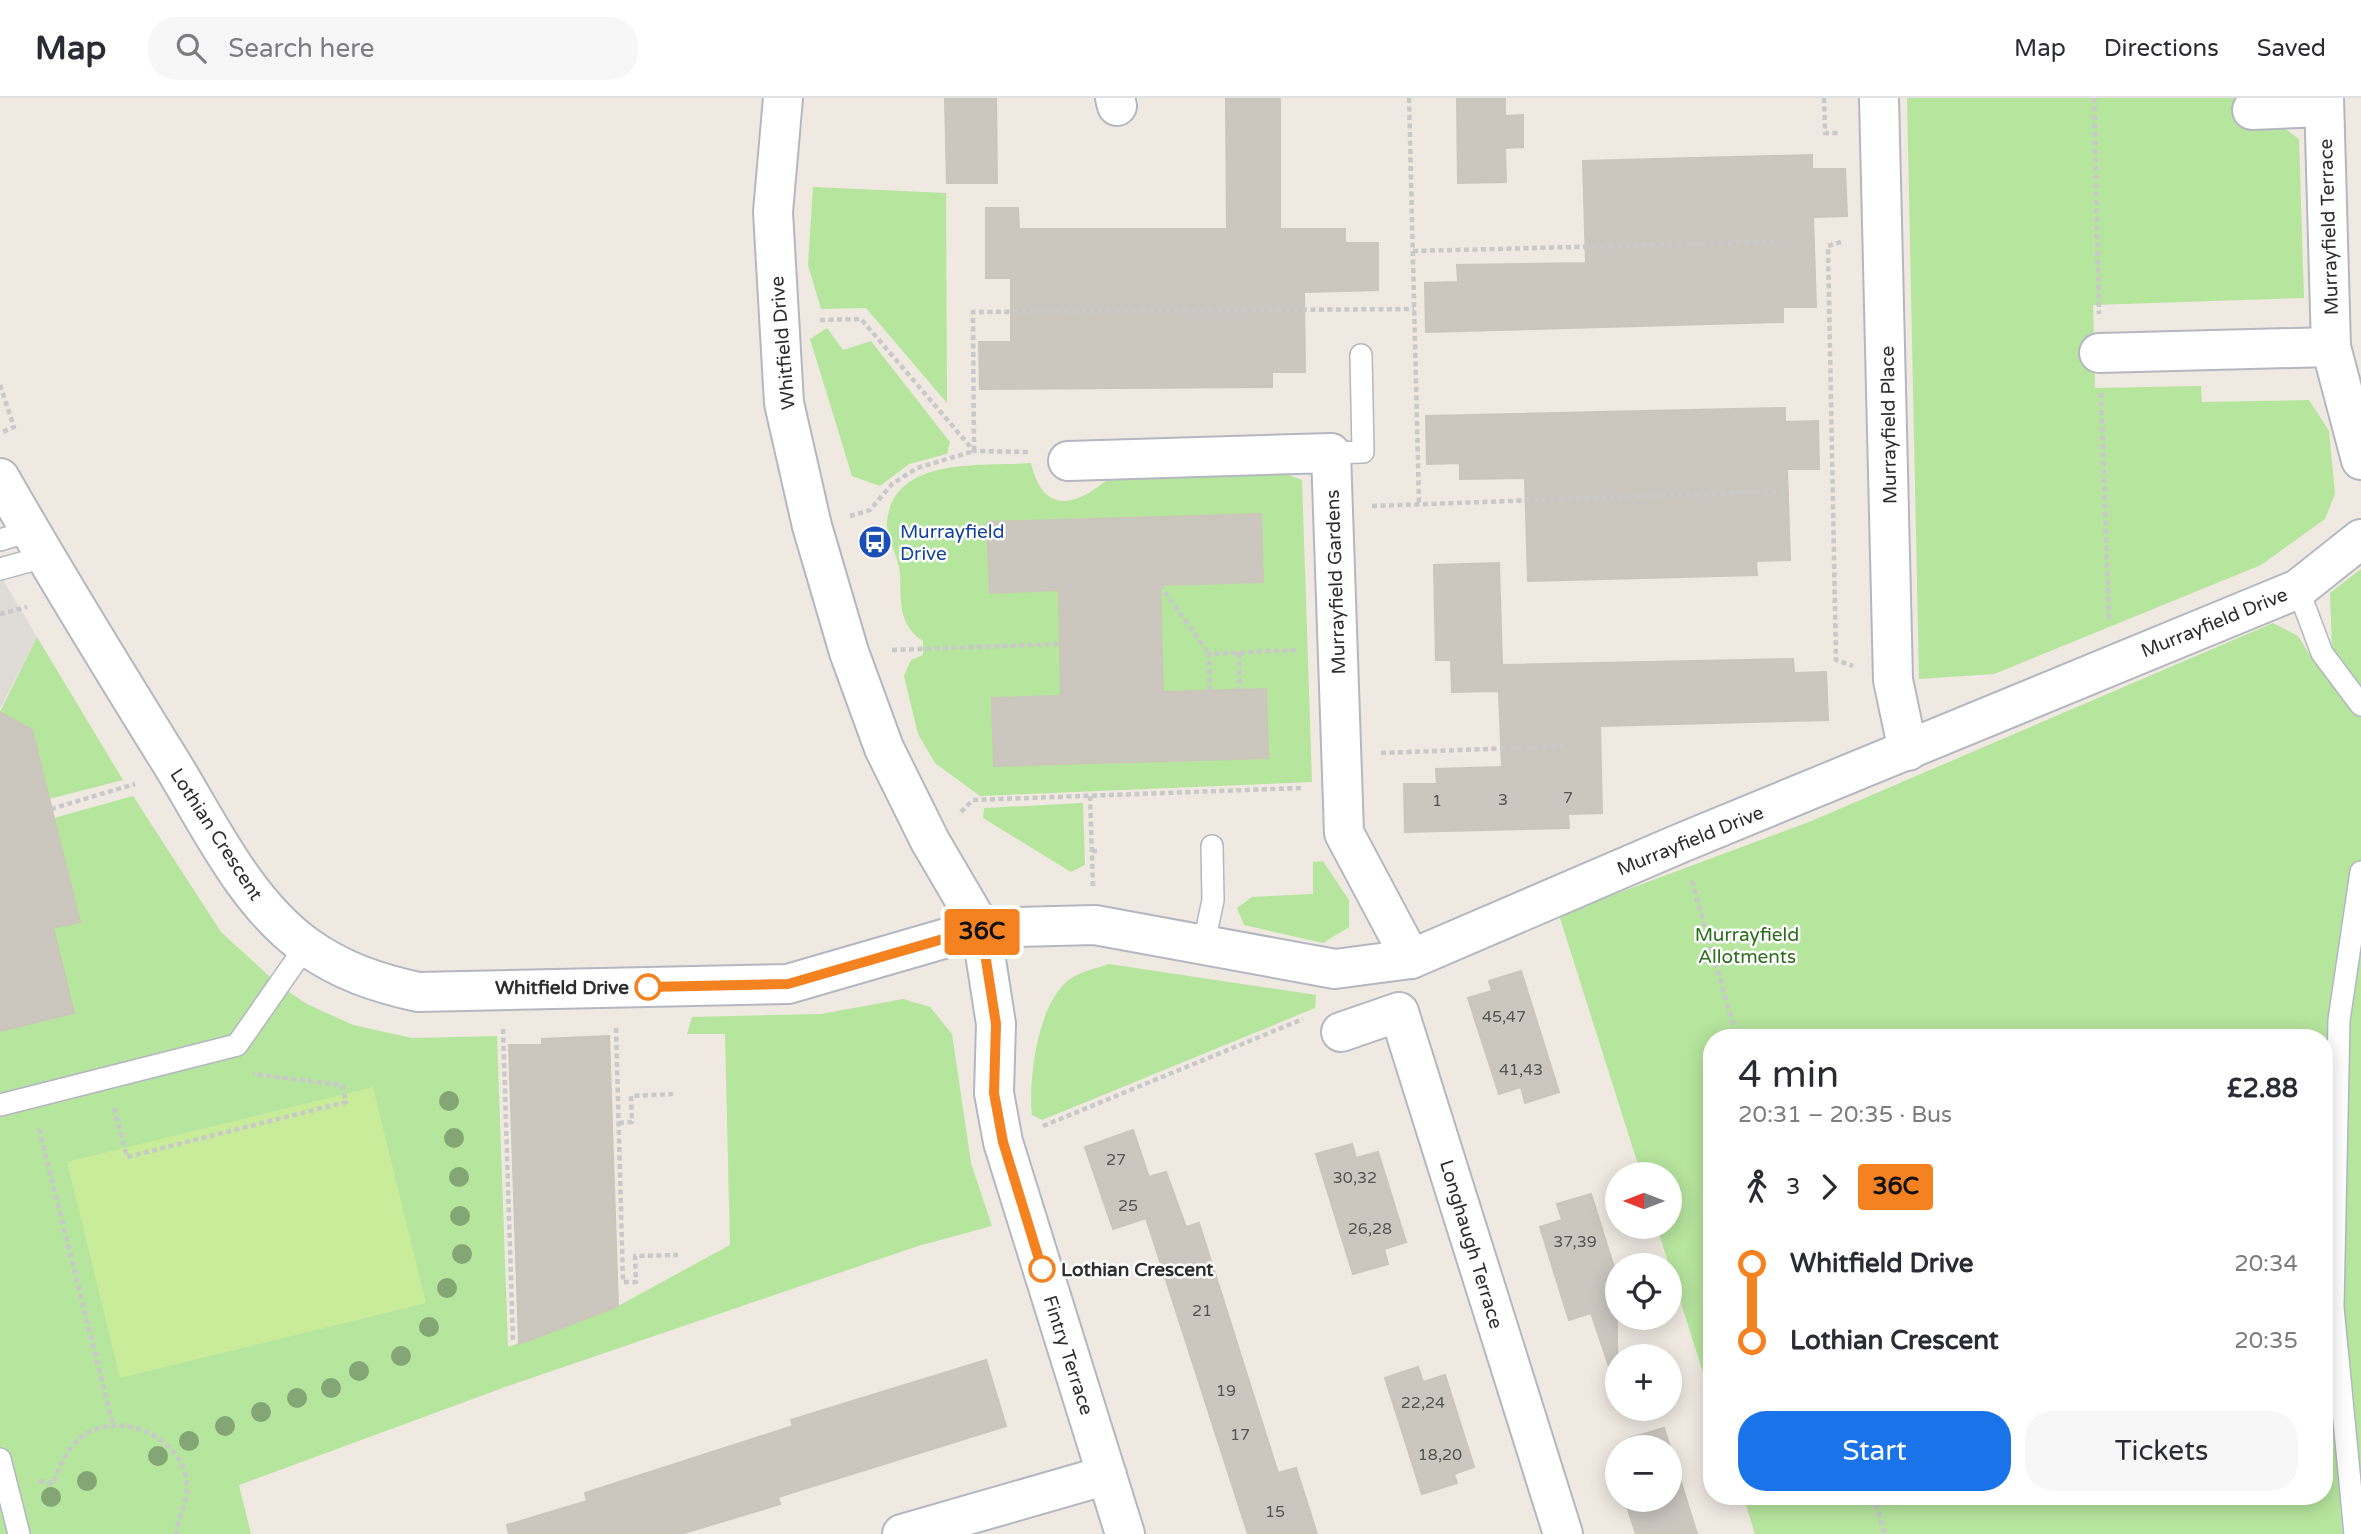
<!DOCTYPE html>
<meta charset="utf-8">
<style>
:root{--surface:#fff;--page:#f7f7f7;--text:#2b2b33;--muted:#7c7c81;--line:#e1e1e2;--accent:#1a73e8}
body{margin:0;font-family:"Varela Round",sans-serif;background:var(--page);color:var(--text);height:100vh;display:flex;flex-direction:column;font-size:26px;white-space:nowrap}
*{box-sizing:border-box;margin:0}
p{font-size:23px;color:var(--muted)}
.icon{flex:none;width:38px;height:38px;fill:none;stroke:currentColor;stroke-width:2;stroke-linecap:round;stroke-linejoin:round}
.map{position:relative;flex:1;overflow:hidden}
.panel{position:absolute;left:1703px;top:931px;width:630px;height:476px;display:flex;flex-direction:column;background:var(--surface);border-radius:28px;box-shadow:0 4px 18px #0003}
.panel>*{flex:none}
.badge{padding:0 14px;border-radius:5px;font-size:24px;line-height:46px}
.needle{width:46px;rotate:270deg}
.controls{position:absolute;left:1605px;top:1064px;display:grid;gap:14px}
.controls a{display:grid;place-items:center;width:77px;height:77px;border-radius:50%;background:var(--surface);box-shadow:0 4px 18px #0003;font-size:35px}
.map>.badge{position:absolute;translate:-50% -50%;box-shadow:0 0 0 4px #fff}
.legs{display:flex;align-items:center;gap:10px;height:77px;padding:0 35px;font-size:23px}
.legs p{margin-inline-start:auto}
.overview{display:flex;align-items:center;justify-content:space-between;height:119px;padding:0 35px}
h1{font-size:38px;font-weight:600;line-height:52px}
.primary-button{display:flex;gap:14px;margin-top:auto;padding:14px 35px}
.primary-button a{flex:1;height:80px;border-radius:28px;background:var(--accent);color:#fff;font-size:28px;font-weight:600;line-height:80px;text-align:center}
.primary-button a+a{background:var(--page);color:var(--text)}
ul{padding:0 35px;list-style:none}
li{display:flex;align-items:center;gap:24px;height:77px;font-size:26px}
li i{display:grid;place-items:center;width:10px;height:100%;margin:0 9px;background:currentColor}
li i::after{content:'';width:18px;height:18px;margin:-9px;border:5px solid;border-radius:50%;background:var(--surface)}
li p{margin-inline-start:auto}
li:first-child i{background:linear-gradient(#0000 50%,currentColor 0)}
li:last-child i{background:linear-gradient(currentColor 50%,#0000 0)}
header{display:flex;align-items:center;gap:42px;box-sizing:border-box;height:98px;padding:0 35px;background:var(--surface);border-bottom:2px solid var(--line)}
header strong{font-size:33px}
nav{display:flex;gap:38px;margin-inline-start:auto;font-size:24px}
.search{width:490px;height:63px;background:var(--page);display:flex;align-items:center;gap:18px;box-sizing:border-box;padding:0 24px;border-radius:28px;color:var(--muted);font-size:26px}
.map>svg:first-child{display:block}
.green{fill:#b6e59e}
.pitch{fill:#c9ec9a}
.plaza{fill:#dfdcd8}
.building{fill:#cbc7bf;stroke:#cbc5ba;stroke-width:2}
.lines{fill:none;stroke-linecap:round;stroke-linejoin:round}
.service-casing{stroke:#b4b7c1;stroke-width:24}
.minor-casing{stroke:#b4b7c1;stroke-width:42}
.tertiary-casing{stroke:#b4b7c1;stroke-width:42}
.path{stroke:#c9c9c9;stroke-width:4.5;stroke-dasharray:5 3.5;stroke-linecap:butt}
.service{stroke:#fff;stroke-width:21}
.minor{stroke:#fff;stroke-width:38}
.tertiary{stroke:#fff;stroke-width:38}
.tree{fill:#84a574}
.line-1-casing{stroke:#fff;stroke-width:16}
.line-1{stroke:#f58220;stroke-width:10}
.stop-1-dot{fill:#fff;stroke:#f58220;stroke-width:3.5}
.labels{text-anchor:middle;stroke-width:5;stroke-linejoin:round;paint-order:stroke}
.number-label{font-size:16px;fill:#555452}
.street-label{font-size:19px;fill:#2e2e2e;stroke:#fff}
.transit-label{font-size:19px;fill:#164399;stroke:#fff;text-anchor:start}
.park-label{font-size:19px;fill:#2c6e1b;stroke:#fff}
.stop-label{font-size:19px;font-weight:bold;fill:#2e2e2e;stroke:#fff;text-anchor:end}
</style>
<header>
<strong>Map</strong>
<div class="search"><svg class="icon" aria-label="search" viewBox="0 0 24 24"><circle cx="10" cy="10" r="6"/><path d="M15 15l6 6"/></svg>Search here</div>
<nav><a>Map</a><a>Directions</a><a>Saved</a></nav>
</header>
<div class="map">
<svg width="2361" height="1436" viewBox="0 0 2361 1436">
<rect width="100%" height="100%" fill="#efe9e1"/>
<g class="green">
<path d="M 1907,0 L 2243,0 L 2243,30 L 2284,30 L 2299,41 L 2304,200 L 2093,207 L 2095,290 L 2201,288 L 2202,304 L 2309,302 L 2329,333 L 2335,396 L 2325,421 L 2261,467 L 1994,576 L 1919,581 Z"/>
<path d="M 813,89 L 946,95 L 947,305 L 866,210 L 821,211 L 808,167 Z"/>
<path d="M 827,230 L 843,252 L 871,243 L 950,344 L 947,356 L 909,366 L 880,388 L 852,378 L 810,241 Z"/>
<path d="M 1031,365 C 1043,417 1076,409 1109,380 L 1280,374 L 1302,382 L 1312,684 L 980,698 L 935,665 L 918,636 L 904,578 L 911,562 L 923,557 L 923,543 C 898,527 901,503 900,476 C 899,459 886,440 887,424 C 893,357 983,369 1031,365 Z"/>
<path d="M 2361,471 L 2361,1436 L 1755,1436 L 1743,1398 L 2324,1398 L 2324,940 L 1712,940 L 1711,1300 L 1657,1129 L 1670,1129 L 1670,1076 L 1641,1076 L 1559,817 L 1809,724 L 2273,525 L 2298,538 L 2311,559 L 2332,551 L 2330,495 Z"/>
<path d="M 37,539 L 123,682 L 49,701 L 32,632 L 0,614 Z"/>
<path d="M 133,698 L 221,834 L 280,888 L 307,906 L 353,927 L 412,940 L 497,938 L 508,1249 L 618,1208 L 730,1147 L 725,936 L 687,936 L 692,919 L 821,916 L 903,901 L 930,909 L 952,936 L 971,1065 L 992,1128 L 918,1148 L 508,1288 L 239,1387 L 251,1436 L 0,1436 L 0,933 L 74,914 L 53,830 L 80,823 L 54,720 Z"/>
<path d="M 1083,705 L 1085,767 L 1071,774 L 983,720 L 984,710 Z"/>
<path d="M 1323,763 L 1349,802 L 1349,829 L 1323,845 L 1244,827 L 1237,810 L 1252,799 L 1313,796 L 1313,764 Z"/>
<path d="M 1109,866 L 1316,897 L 1315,910 L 1042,1022 L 1032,1017 C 1028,980 1038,900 1073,879 C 1083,873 1098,870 1109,866 Z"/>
</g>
<path class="pitch" d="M 373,989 L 426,1205 L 120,1280 L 67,1064 Z"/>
<path class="plaza" d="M 3,482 L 37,539 L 0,611 L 0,483 Z"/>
<g class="building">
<path d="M 945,0 L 996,0 L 997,85 L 947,85 Z"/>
<path d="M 1226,0 L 1280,0 L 1280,131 L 1345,131 L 1345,145 L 1378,145 L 1378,192 L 1304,194 L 1305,274 L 1272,274 L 1272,289 L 980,291 L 979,244 L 1011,244 L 1011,180 L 986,180 L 986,110 L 1018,110 L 1019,131 L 1227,131 Z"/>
<path d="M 1457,0 L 1505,0 L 1505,18 L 1523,17 L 1523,49 L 1505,50 L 1506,84 L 1458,85 Z"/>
<path d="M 1812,57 L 1812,71 L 1845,71 L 1847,118 L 1813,119 L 1816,209 L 1783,209 L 1783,224 L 1426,234 L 1425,185 L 1458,184 L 1457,167 L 1586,165 L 1583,63 Z"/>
<path d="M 1785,310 L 1785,324 L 1818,323 L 1819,371 L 1787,371 L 1790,462 L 1756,463 L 1757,477 L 1528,483 L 1525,380 L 1460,381 L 1460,365 L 1427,366 L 1426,318 Z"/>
<path d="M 1261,416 L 1263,484 L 1160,487 L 1163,594 L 1266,591 L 1268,660 L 994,668 L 992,600 L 1061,598 L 1059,492 L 990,495 L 987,424 Z"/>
<path d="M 1499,465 L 1502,567 L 1793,561 L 1794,575 L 1826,574 L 1828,622 L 1600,628 L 1602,715 L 1568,716 L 1569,730 L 1405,734 L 1404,686 L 1437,686 L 1436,671 L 1502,669 L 1499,593 L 1452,594 L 1451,562 L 1436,562 L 1434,467 Z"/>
<path d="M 0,614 L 32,632 L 80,824 L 53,830 L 74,915 L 0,933 Z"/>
<path d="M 1521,873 L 1559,994 L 1525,1005 L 1521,989 L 1499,996 L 1468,900 L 1492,893 L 1489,883 Z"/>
<path d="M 609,938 L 618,1208 L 519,1246 L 509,947 L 542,947 L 542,941 Z"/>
<path d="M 1133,1032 L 1149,1079 L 1166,1074 L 1186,1129 L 1199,1125 L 1278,1375 L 1296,1370 L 1317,1436 L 1248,1436 L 1146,1120 L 1113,1131 L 1085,1049 Z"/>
<path d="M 1352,1046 L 1356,1060 L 1378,1054 L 1406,1144 L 1384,1151 L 1388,1166 L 1353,1176 L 1316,1056 Z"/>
<path d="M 1591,1096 L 1617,1179 L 1617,1274 L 1611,1274 L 1591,1215 L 1569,1222 L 1540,1129 L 1562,1122 L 1557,1106 Z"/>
<path d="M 986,1262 L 1006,1328 L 778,1399 L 780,1406 L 681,1436 L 509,1436 L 507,1427 L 587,1403 L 585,1395 L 793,1328 L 791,1322 Z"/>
<path d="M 1418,1269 L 1423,1284 L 1445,1277 L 1474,1369 L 1454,1376 L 1457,1385 L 1422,1396 L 1385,1280 Z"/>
<path d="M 1664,1330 L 1680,1381 L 1697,1436 L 1636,1436 L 1625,1402 L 1670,1402 L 1670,1349 L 1628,1349 L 1632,1348 L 1630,1340 Z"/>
</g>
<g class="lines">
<defs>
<g id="service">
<path d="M 1331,355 L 1363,354 L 1361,257"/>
<path d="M 0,442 L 30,433"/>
<path d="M 0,471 L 44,459"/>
<path d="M 2298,491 L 2322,555 L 2361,607"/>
<path d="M 1203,850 L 1213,802 L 1212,748"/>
<path d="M 0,1007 L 237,947 L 306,848"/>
<path d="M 0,1361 L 19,1436"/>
<path d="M 2355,1436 L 2333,1209 L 2339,922 L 2361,774"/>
</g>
<g id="minor">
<path d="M 1115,0 L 1117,8"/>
<path d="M 1879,0 L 1893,582 L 1908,653"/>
<path d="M 2324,0 L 2331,249 L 2361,362"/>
<path d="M 2252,12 L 2324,9"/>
<path d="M 2099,255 L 2331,249"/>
<path d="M 1068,363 L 1331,355 L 1344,735 L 1411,861"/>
<path d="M 0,380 C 55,477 113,571 172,666 C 210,728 246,805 306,848 C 341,873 377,885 418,894 L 788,886 L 981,830 L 1095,827 L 1335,871 L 1411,861 L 1681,745 L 2298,491 L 2361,441"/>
<path d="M 1341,934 L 1399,914 L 1563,1436"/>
<path d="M 902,1436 L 1107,1377"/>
</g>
<path id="tertiary" d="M 783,0 L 773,114 L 784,305 L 812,428 L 849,554 L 884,650 L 930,743 L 981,830 L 996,926 L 994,995 L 1003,1044 L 1125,1436"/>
</defs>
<use href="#service" class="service-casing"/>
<use href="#minor" class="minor-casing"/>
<use href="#tertiary" class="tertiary-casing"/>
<g class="path">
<path d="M 1409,0 L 1419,406"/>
<path d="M 1824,0 L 1825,35 L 1841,35"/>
<path d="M 2094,0 L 2099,216"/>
<path d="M 1841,144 L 1828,148 L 1836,562 L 1853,568"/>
<path d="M 1413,153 L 1780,144"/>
<path d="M 820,222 L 861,221 L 974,353 L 1028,354"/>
<path d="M 0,287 L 14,329 L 0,335"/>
<path d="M 2101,295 L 2109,524"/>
<path d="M 1372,408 L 1787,393"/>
<path d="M 850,418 L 870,412 L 892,386 L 917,370 L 974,353 L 973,214 L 1414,211"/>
<path d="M 1160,487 L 1209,556"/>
<path d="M 0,516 L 27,509"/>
<path d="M 892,552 L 1059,546"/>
<path d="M 1239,555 L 1240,592"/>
<path d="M 1210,593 L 1209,556 L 1298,552"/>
<path d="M 1381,655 L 1566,648"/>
<path d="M 1090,698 L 1093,788"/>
<path d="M 51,711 L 135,686"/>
<path d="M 961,714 L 973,702 L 1301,690"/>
<path d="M 1092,753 L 1099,753"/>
<path d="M 1692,783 L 1737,940"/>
<path d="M 616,930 L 623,1184 L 636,1184 L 635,1158 L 678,1157"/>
<path d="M 503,931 L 513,1244"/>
<path d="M 114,1010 L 127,1059 L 346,1004 L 342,987 L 253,976"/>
<path d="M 619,1025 L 632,1024 L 631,998 L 673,996"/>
<path d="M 1043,1028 L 1303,921"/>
<path d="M 39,1031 L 113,1327"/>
<path d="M 39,1383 L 53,1386 C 60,1367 67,1349 84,1337 C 119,1314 173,1335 185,1375 C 193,1401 175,1421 177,1436"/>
<path d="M 1873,1398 L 1885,1436"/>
</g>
<use href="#service" class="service"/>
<use href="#minor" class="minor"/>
<use href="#tertiary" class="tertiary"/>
</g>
<g class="tree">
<circle cx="449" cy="1003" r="10"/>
<circle cx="454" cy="1040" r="10"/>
<circle cx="459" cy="1079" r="10"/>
<circle cx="460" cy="1118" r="10"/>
<circle cx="462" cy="1156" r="10"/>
<circle cx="447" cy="1190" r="10"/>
<circle cx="429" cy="1229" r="10"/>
<circle cx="401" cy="1258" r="10"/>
<circle cx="359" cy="1273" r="10"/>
<circle cx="331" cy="1290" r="10"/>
<circle cx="297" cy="1300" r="10"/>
<circle cx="261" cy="1314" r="10"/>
<circle cx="225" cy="1328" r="10"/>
<circle cx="189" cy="1343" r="10"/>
<circle cx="158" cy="1358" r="10"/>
<circle cx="87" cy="1383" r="10"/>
<circle cx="51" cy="1399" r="10"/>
</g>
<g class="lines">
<defs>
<path id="line-1" d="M 648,889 L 788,886 L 981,830 L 996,926 L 994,995 L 1003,1044 L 1042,1171"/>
</defs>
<use href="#line-1" class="line-1-casing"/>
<use href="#line-1" class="line-1"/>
</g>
<defs>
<symbol id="bus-disc" viewBox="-11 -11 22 22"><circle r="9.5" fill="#1a4fb4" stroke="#fff"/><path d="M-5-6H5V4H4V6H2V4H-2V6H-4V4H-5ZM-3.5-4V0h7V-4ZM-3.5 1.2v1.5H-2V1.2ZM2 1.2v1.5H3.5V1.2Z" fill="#fff"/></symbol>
</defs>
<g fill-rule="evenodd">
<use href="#bus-disc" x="856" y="425" width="38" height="38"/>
</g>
<g class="stop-1-dot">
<circle cx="648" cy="889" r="12"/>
<circle cx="1042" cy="1171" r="12"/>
</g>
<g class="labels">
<g class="number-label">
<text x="1568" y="705">7</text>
<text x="1503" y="707">3</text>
<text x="1437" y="708">1</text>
<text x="1504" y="924">45,47</text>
<text x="1521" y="977">41,43</text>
<text x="1116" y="1067">27</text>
<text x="1355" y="1085">30,32</text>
<text x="1128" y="1113">25</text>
<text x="1370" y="1136">26,28</text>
<text x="1575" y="1149">37,39</text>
<text x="1202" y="1218">21</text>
<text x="1226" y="1298">19</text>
<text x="1423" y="1310">22,24</text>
<text x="1240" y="1342">17</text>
<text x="1440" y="1362">18,20</text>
<text x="1275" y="1419">15</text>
</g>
<g class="street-label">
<text transform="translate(2328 129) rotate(-92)" y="7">Murrayfield Terrace</text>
<text transform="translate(782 245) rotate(-95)" y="7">Whitfield Drive</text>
<text transform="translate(1888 327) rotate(-91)" y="7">Murrayfield Place</text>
<text transform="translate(1335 484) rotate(-92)" y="7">Murrayfield Gardens</text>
<text transform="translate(2214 524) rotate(-22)" y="7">Murrayfield Drive</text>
<text transform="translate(217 736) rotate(57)" y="7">Lothian Crescent</text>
<text transform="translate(1690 742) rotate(-22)" y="7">Murrayfield Drive</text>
<text transform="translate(1472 1146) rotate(73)" y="7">Longhaugh Terrace</text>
<text transform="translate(1069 1257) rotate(72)" y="7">Fintry Terrace</text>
</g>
<g class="transit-label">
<text x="900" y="440">Murrayfield<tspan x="900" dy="22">Drive</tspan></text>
</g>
<g class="park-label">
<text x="1747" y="843">Murrayfield<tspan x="1747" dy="22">Allotments</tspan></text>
</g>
<g class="stop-label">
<text x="629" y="896">Whitfield Drive</text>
<text x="1061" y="1178" text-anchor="start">Lothian Crescent</text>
</g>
</g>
</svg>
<div class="controls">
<a><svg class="needle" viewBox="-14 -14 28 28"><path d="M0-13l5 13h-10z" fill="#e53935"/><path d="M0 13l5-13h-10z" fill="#7c7c81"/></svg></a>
<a><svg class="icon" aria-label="locate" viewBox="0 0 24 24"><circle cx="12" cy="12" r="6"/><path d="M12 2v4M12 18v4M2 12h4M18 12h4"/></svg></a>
<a>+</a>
<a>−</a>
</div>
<b class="badge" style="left:982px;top:834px;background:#f58220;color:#111">36C</b>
<section class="panel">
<div class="overview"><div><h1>4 min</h1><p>20:31 – 20:35 · Bus</p></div><b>£2.88</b></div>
<div class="legs"><svg class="icon" aria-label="walk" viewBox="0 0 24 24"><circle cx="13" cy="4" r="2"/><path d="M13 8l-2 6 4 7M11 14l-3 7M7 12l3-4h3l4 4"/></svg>3<svg class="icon" aria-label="forward" viewBox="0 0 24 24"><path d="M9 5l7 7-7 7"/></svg><b class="badge" style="background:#f58220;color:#111">36C</b></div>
<ul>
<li><i style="color:#f58220"></i><b>Whitfield Drive</b><p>20:34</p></li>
<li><i style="color:#f58220"></i><b>Lothian Crescent</b><p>20:35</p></li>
</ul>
<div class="primary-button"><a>Start</a><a>Tickets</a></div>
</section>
</div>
